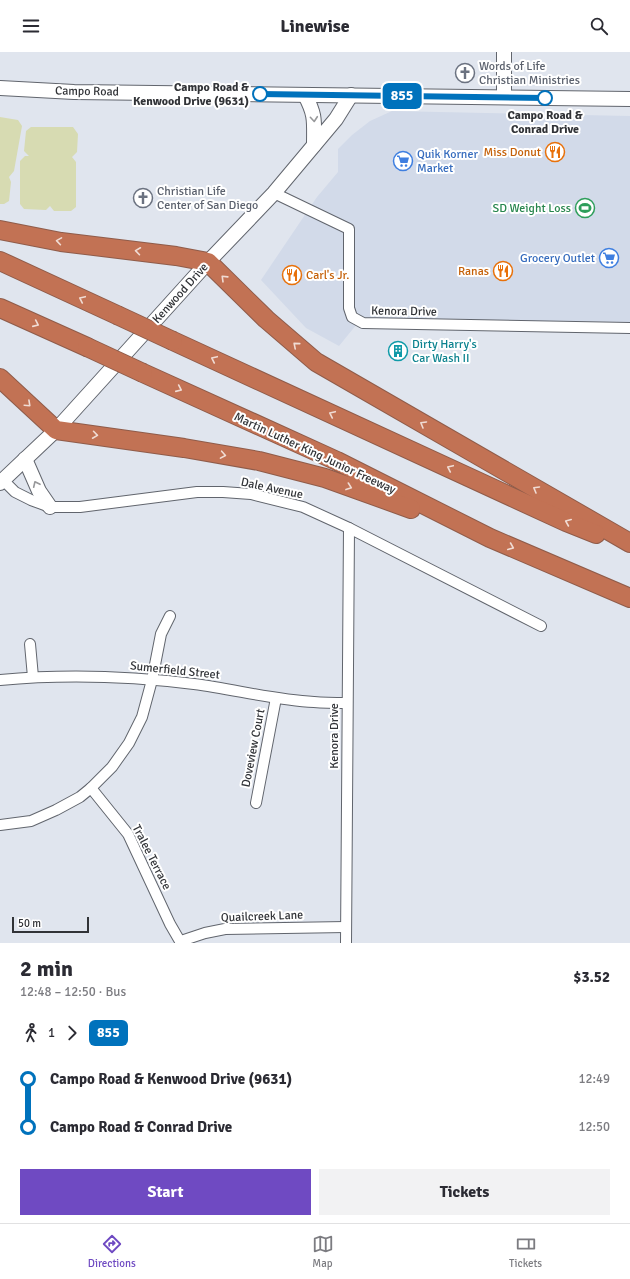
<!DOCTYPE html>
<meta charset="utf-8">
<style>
:root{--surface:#fff;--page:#f2f2f3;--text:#2b2b33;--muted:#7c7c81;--line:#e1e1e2;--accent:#6f4ac2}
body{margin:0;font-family:Signika,sans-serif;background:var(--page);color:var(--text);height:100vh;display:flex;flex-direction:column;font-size:15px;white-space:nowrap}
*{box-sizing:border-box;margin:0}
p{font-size:13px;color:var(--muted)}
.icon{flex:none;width:22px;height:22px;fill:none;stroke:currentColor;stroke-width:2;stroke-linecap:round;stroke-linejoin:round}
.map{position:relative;height:891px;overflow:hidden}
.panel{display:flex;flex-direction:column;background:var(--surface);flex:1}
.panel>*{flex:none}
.badge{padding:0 8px;border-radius:6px;font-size:14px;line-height:26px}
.scale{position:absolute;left:12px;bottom:10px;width:77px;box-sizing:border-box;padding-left:4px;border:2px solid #313337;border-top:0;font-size:11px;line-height:14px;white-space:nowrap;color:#313337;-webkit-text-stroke:3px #fff;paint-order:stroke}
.map>.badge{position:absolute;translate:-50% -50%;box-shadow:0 0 0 2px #fff}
.legs{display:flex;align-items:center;gap:6px;height:44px;padding:0 20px;font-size:13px}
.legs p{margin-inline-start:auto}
.summary{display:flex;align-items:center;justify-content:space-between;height:68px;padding:0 20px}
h1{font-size:22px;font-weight:700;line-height:30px}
.action{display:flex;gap:8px;margin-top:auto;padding:8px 20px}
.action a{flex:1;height:46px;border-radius:0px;background:var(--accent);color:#fff;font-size:16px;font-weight:700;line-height:46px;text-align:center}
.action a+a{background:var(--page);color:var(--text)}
ul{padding:0 20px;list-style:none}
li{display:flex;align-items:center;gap:14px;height:48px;font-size:15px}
li i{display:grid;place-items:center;width:6px;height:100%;margin:0 5px;background:currentColor}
li i::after{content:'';width:10px;height:10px;margin:-5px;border:3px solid;border-radius:50%;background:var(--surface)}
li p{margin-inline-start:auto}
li:first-child i{background:linear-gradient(#0000 50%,currentColor 0)}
li:last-child i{background:linear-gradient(currentColor 50%,#0000 0)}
header{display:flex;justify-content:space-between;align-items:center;height:52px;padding:0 20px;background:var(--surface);font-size:18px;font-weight:700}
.tabs{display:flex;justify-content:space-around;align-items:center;height:56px;border-top:1px solid var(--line);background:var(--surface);font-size:11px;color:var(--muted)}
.tabs a{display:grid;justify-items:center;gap:2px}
.tabs .active{color:var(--accent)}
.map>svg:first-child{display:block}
.built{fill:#d2dae9}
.green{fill:#d7dbb2}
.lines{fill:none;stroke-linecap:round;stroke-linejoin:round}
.street-casing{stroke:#61656d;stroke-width:12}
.secondary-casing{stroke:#61656d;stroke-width:16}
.highway-casing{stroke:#8f5c4a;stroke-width:20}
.street{stroke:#fff;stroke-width:10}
.secondary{stroke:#fff;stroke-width:14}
.highway{stroke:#c27254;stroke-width:18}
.highway-bridge-casing{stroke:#8f5c4a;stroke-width:20;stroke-linecap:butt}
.highway-bridge{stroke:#c27254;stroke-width:18}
.oneway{stroke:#98999b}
.oneway2{stroke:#f0dcd4}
.line-1-casing{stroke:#fff;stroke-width:9}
.line-1{stroke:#0072bc;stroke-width:6}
.stop-1-dot{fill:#fff;stroke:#0072bc;stroke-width:2}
.labels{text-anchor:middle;stroke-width:4;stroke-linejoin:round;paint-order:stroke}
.worship-label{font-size:12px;fill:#5b616d;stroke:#fff;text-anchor:start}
.stop-label{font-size:12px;font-weight:bold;fill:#313337;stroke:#fff;text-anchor:end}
.street-label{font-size:12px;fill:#313337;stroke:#fff}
.food-label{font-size:12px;fill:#c56008;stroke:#fff;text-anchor:end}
.shop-label{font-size:12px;fill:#366cbe;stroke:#fff;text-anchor:start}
.leisure-label{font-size:12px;fill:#27864d;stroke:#fff;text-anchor:end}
.culture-label{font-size:12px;fill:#0d838f;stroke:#fff;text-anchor:start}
</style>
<header><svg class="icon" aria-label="menu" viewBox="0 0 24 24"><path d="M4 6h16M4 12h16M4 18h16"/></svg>Linewise<svg class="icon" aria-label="search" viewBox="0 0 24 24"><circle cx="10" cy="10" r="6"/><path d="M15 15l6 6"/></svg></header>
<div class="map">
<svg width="630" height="891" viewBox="0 0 630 891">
<rect width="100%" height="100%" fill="#e0e5ee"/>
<path class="built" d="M 392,59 L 630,64 L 630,270 L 361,267 L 339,294 L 306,276 L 261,228 L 317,145 L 338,120 L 338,97 L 352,83 L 370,69 Z"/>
<g class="green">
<path d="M 0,65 L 18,68 L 22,74 L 14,119 L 9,125 L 11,130 L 9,149 L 4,152 L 0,152 Z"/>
<path d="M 31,75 L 73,75 L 78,82 L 77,100 L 72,105 L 76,110 L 76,155 L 71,159 L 54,159 L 50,154 L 46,158 L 24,157 L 20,152 L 20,109 L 25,104 L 29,104 L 24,99 L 26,79 Z"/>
</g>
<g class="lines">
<defs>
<g id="street">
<path d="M 274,141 L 349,177 L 349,256 L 352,265 L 363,271 L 630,276"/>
<path d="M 3,428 L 15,440 L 31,448 L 50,455 L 80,455 L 197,440 L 223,440 L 251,442 L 303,455 L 349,476 L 541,574"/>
<path d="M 30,592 L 33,625"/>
<path d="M 0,628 C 64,622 129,624 194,632 C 234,637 273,648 314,650 C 325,651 336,651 347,651"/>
<path d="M 91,736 L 128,782 L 170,872 L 181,891"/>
<path d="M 256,751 L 276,646"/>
<path d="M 0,773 L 31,769 L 56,758 L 80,745 L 91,736 L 112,715 L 129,691 L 142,665 L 152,628 L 161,582 L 170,564"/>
<path d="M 181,889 L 205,881 L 225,877 L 346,875"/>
<path d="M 346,891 L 349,476"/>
</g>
<g id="secondary">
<path d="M 504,0 L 504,45"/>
<path d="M 0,36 L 74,40 L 630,47"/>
<path d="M 305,43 C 316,64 314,69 314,93"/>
<path d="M 25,407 L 39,439 L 50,455"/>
<path d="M 0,431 L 56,378 L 208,210 L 274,141 L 336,67 L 351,43"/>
</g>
<g id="highway">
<path d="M 0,178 L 61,190 L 176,204 L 208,210 L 266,267 L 316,310 L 630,491"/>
<path d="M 0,209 L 117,263"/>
<path d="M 0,256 L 87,295"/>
<path d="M 173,289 L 566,470 L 596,482"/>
<path d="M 143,321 L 337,409 L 490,486 L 630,546"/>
<path d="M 0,326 L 56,378 L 184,396 L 259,409 L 325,426 L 411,457"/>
</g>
</defs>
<use href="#street" class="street-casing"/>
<use href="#secondary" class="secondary-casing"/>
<use href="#highway" class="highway-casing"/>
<use href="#street" class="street"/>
<use href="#secondary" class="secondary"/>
<use href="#highway" class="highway"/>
<defs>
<g id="highway-bridge">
<path d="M 117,263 L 173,289"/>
<path d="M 87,295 L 143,321"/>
</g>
</defs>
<use href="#highway-bridge" class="highway-bridge-casing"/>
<use href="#highway-bridge" class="highway-bridge"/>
</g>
<defs><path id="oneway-chevron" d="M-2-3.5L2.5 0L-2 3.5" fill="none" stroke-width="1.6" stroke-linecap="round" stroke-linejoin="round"/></defs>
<g class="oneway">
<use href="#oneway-chevron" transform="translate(314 67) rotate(85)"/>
<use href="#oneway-chevron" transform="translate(36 432) rotate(-115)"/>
</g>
<g class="oneway2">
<use href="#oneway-chevron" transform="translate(59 189) rotate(-171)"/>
<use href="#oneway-chevron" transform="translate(138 199) rotate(-172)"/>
<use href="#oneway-chevron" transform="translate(224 226) rotate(-136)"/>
<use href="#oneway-chevron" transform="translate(82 247) rotate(-155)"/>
<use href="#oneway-chevron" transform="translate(36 272) rotate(24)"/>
<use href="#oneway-chevron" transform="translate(296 293) rotate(-139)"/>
<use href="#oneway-chevron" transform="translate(214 307) rotate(-155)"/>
<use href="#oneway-chevron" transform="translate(179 337) rotate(24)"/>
<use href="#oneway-chevron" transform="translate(28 352) rotate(43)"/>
<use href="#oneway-chevron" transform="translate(332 362) rotate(-155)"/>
<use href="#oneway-chevron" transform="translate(423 372) rotate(-150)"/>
<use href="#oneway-chevron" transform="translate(95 383) rotate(8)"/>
<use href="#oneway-chevron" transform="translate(223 403) rotate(10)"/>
<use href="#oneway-chevron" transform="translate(450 416) rotate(-155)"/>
<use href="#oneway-chevron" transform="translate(349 435) rotate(20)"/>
<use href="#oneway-chevron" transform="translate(536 437) rotate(-150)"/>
<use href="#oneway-chevron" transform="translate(568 470) rotate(-157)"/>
<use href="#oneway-chevron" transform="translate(511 495) rotate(23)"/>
</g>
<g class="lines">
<defs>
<path id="line-1" d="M 260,42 L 545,46"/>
</defs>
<use href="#line-1" class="line-1-casing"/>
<use href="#line-1" class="line-1"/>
</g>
<defs>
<symbol id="church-ring" viewBox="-11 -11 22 22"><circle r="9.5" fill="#fff" stroke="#6b7280" stroke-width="1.5"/><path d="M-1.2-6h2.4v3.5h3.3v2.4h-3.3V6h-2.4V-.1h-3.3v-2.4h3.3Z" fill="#6b7280"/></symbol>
<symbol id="restaurant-ring" viewBox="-11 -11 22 22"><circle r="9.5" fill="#fff" stroke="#e8710a" stroke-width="1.5"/><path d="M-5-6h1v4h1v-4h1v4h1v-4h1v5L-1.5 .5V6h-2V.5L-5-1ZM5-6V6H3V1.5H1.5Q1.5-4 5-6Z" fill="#e8710a"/></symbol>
<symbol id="supermarket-ring" viewBox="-11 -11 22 22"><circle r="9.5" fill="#fff" stroke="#3f7fe0" stroke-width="1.5"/><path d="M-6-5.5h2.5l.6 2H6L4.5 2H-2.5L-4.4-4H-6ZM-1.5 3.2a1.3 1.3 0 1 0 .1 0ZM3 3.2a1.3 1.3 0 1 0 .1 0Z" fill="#3f7fe0"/></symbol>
<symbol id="stadium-ring" viewBox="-11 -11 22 22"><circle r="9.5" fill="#fff" stroke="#2e9e5b" stroke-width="1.5"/><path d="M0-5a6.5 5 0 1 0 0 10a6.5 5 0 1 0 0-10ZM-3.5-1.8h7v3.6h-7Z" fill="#2e9e5b"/></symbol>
<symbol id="building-ring" viewBox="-11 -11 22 22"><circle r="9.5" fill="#fff" stroke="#0f9aa8" stroke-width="1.5"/><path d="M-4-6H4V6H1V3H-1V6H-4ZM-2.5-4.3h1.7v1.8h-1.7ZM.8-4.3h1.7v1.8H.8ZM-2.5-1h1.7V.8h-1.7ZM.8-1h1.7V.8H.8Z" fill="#0f9aa8"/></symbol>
</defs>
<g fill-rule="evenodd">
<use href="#church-ring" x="454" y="10" width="22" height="22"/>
<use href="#restaurant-ring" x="544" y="89" width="22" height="22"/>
<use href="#supermarket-ring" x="392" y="98" width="22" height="22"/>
<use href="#church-ring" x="132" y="135" width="22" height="22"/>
<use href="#stadium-ring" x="574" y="145" width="22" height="22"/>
<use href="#supermarket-ring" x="598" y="195" width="22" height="22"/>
<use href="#restaurant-ring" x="492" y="208" width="22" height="22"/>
<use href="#restaurant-ring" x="281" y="212" width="22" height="22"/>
<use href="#building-ring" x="387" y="288" width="22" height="22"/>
</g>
<g class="stop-1-dot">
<circle cx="260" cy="42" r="7"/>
<circle cx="545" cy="46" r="7"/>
</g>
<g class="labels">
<g class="worship-label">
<text x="479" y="18">Words of Life<tspan x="479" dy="14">Christian Ministries</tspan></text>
<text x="157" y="143">Christian Life<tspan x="157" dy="14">Center of San Diego</tspan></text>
</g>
<g class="stop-label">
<text x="249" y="39">Campo Road &amp;<tspan x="249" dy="14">Kenwood Drive (9631)</tspan></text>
<text x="545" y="67" text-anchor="middle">Campo Road &amp;<tspan x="545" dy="14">Conrad Drive</tspan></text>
</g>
<g class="street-label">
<text transform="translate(87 39) rotate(1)" y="4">Campo Road</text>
<text transform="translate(180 241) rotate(-48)" y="4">Kenwood Drive</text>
<text transform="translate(404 259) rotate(1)" y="4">Kenora Drive</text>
<text transform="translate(315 401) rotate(25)" y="4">Martin Luther King Junior Freeway</text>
<text transform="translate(272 436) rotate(12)" y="4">Dale Avenue</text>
<text transform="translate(175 618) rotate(6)" y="4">Sumerfield Street</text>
<text transform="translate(334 684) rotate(-90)" y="4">Kenora Drive</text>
<text transform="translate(253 696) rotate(-79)" y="4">Doveview Court</text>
<text transform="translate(152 805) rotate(63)" y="4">Tralee Terrace</text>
<text transform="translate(262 864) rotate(-2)" y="4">Quailcreek Lane</text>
</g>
<g class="food-label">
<text x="541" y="104">Miss Donut</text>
<text x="489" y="223">Ranas</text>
<text x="306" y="227" text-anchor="start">Carl's Jr.</text>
</g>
<g class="shop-label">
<text x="417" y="106">Quik Korner<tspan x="417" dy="14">Market</tspan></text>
<text x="595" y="210" text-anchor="end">Grocery Outlet</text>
</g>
<g class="leisure-label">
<text x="571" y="160">SD Weight Loss</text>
</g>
<g class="culture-label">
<text x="412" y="296">Dirty Harry's<tspan x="412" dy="14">Car Wash II</tspan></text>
</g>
</g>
</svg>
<div class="scale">50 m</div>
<b class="badge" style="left:402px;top:44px;background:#0072bc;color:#fff">855</b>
</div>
<section class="panel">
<div class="summary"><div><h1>2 min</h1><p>12:48 – 12:50 · Bus</p></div><b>$3.52</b></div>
<div class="legs"><svg class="icon" aria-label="walk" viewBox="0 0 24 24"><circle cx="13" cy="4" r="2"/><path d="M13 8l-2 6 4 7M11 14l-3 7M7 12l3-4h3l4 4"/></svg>1<svg class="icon" aria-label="forward" viewBox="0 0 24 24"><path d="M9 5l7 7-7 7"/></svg><b class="badge" style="background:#0072bc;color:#fff">855</b></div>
<ul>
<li><i style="color:#0072bc"></i><b>Campo Road &amp; Kenwood Drive (9631)</b><p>12:49</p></li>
<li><i style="color:#0072bc"></i><b>Campo Road &amp; Conrad Drive</b><p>12:50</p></li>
</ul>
<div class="action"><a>Start</a><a>Tickets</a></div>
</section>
<nav class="tabs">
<a class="active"><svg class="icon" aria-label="directions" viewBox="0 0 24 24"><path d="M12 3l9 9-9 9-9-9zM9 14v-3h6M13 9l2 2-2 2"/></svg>Directions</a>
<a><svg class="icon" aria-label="map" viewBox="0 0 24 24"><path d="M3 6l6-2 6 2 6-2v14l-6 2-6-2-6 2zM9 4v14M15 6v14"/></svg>Map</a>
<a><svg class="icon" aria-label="tickets" viewBox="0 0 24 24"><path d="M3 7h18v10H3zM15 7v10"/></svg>Tickets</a>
</nav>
